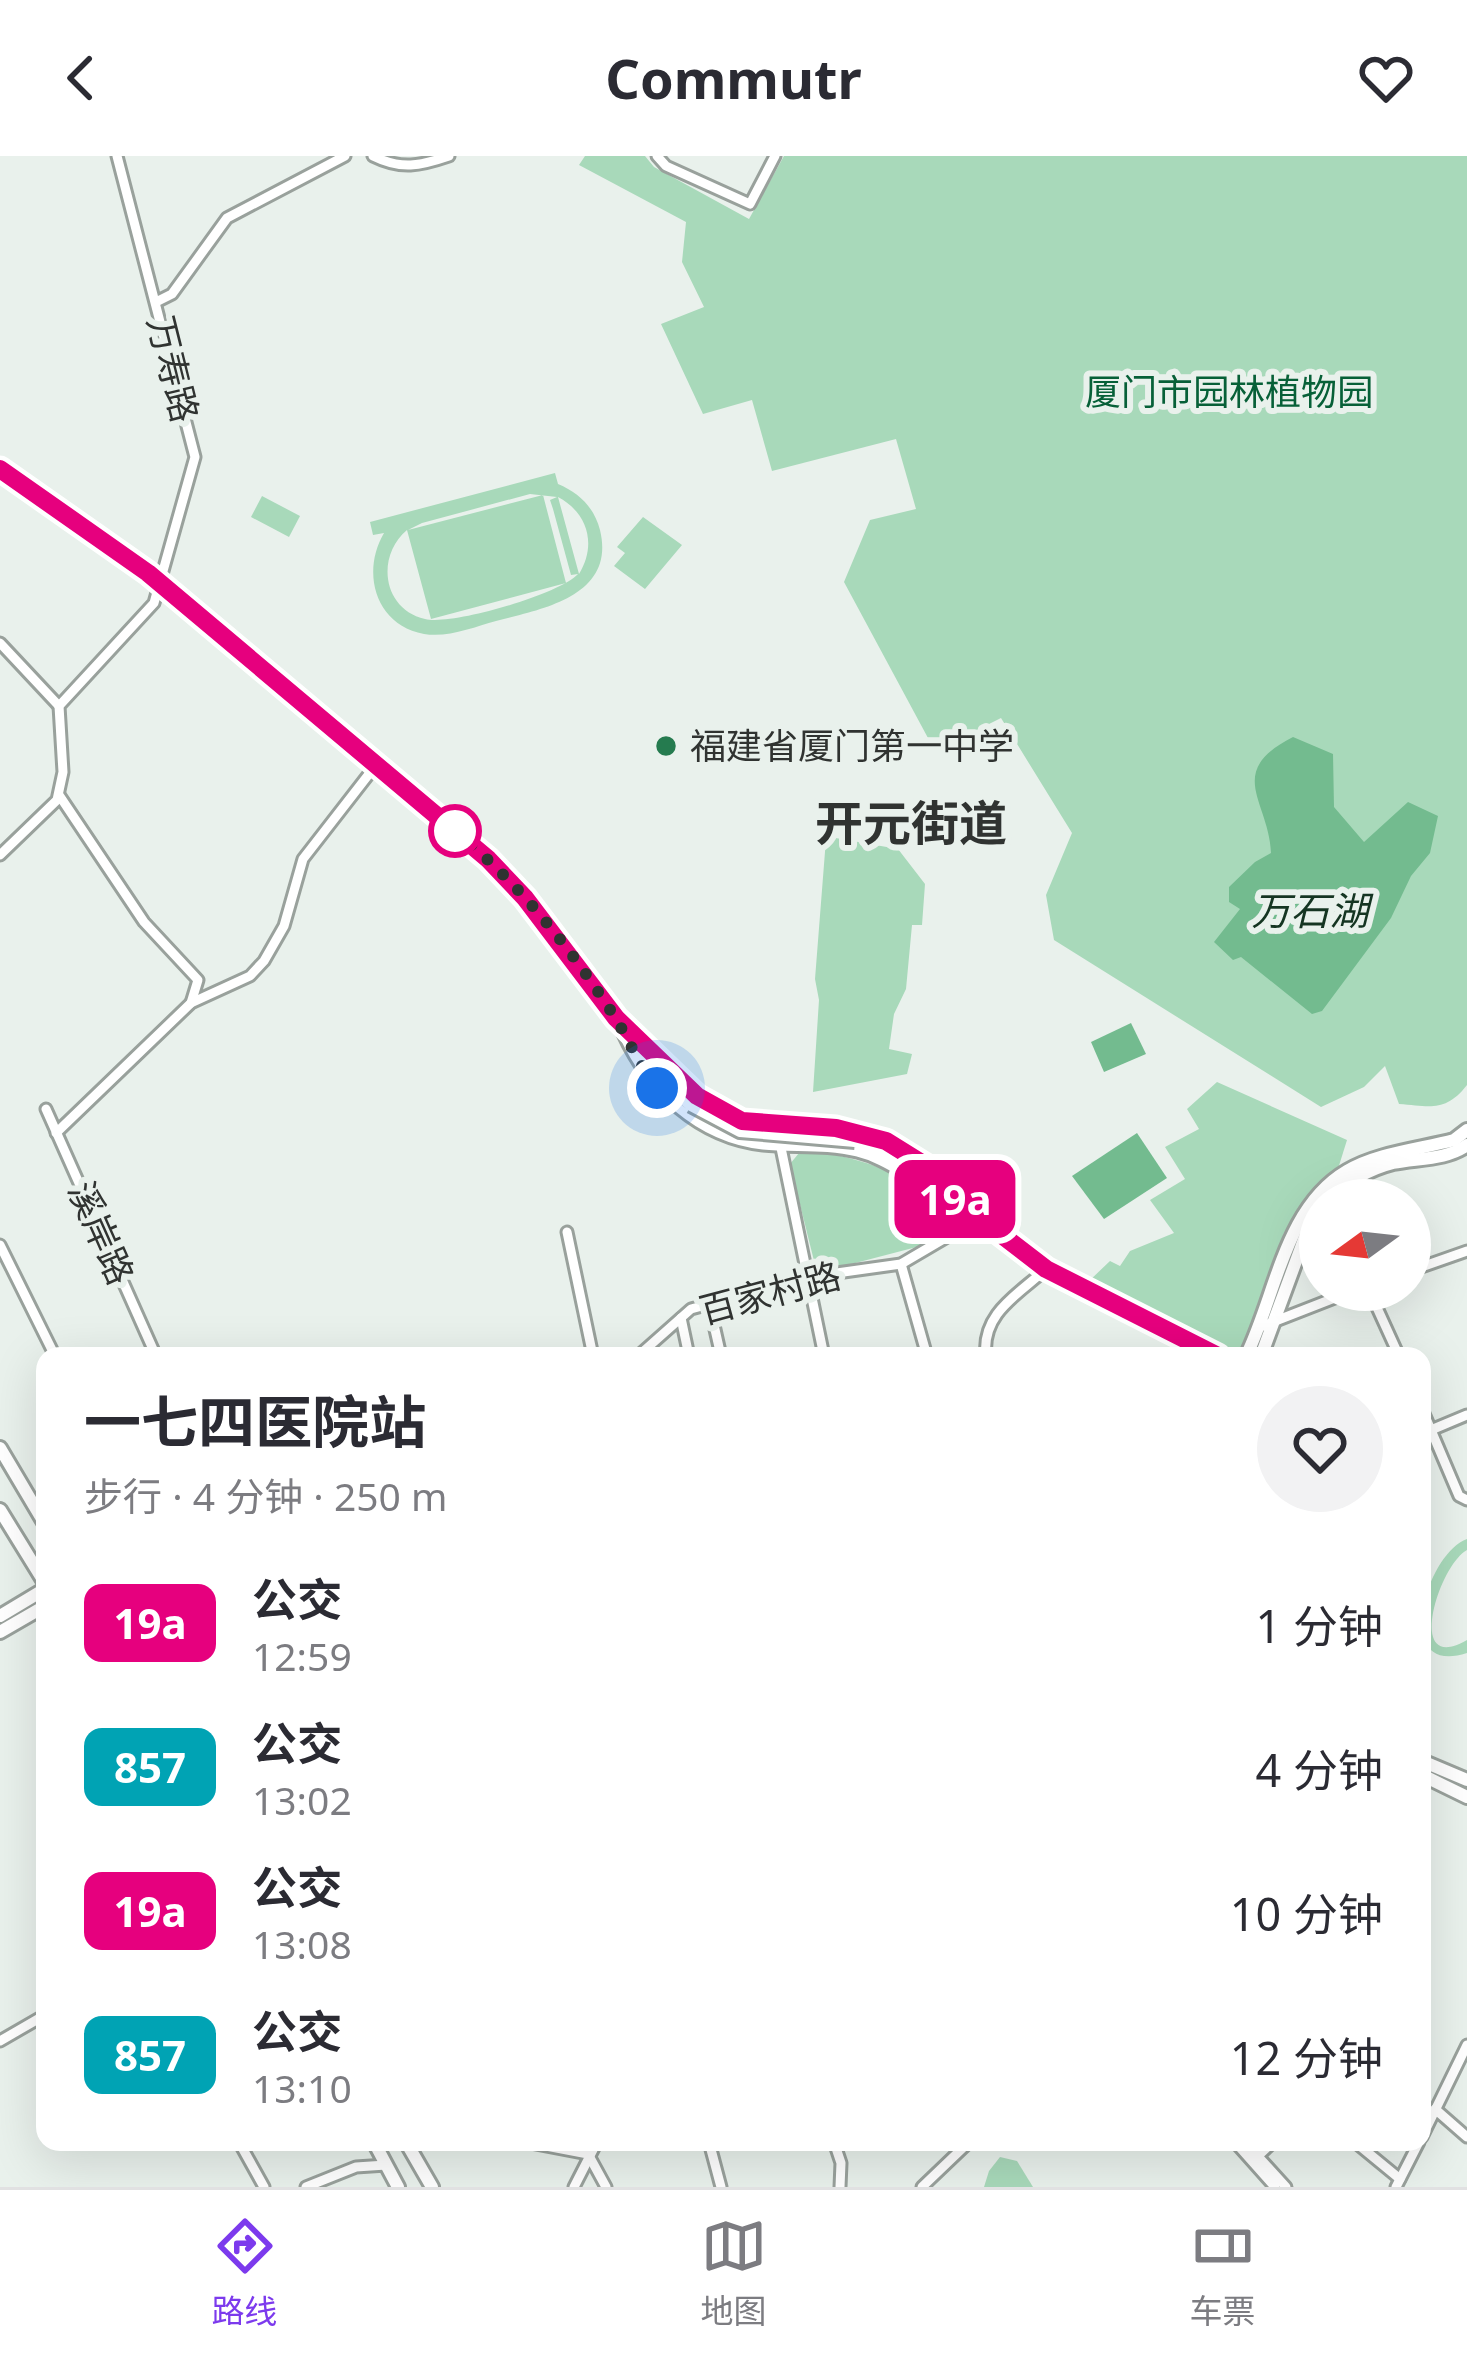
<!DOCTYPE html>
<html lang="zh">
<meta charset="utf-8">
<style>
:root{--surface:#fff;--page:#f2f2f3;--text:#2b2b33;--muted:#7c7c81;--line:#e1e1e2;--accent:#7c3aed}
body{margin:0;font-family:"Noto Sans","Noto Sans SC",sans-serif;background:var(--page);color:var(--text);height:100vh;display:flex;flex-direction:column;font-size:45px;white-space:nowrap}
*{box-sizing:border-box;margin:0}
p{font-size:39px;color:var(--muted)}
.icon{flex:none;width:66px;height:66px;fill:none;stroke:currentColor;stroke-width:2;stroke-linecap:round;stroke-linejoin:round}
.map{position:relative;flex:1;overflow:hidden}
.panel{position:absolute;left:36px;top:1191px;width:1395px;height:804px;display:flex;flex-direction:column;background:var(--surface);border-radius:24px;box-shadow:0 12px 48px #0002}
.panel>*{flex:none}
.badge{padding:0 24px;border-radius:18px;font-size:42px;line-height:78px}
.needle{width:78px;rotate:255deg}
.fabs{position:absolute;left:1299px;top:1023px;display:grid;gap:24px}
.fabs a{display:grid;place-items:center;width:132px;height:132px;border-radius:50%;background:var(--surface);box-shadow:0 12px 48px #0002;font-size:60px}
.you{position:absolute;width:60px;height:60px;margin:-30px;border:9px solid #fff;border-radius:50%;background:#1a73e8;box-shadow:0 0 0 18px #1a73e833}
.map>.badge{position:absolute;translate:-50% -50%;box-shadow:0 0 0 6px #fff}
.round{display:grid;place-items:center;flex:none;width:126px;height:126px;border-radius:63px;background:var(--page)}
.head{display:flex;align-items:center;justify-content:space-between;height:204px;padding:0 48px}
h1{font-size:57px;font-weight:700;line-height:90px}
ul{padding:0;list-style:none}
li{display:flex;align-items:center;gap:36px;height:144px;padding:0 48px}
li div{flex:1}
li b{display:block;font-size:45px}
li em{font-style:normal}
li .badge{min-width:132px;font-weight:700;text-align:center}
header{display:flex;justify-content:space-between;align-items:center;height:156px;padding:0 48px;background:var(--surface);font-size:54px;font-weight:700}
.tab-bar{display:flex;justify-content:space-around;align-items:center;height:168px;border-top:3px solid var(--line);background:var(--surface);font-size:33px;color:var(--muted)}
.tab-bar a{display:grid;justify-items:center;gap:6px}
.tab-bar .current{color:var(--accent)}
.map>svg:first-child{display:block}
.green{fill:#a8d9ba;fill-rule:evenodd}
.water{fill:#73bb8f}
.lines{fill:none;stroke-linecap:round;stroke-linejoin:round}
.minor-casing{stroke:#99a19c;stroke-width:15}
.major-casing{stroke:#99a19c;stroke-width:18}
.minor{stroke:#fff;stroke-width:9}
.major{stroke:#fff;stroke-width:12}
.major-bridge-casing{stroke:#99a19c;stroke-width:18;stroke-linecap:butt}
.major-bridge{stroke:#fff;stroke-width:12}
.line-casing{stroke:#fff;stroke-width:27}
.line{stroke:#e6007e;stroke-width:18}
.walk{stroke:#303331;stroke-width:12;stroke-dasharray:0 21.6}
.poi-dot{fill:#257b4f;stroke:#e9f1ec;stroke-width:4.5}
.stop-dot{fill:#fff;stroke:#e6007e;stroke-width:6}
.labels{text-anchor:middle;stroke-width:12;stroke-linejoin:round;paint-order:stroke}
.street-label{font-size:36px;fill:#303331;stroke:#e9f1ec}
.park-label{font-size:36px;fill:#076038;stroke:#e9f1ec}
.poi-label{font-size:36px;fill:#303331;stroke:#e9f1ec;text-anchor:start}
.water-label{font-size:39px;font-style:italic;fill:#153522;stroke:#e9f1ec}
.district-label{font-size:48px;font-weight:bold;fill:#303331;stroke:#e9f1ec}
</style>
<header><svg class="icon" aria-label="back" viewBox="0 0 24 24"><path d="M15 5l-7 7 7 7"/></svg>Commutr<svg class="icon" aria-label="heart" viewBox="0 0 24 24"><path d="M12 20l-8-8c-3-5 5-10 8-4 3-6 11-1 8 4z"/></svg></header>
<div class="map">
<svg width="1467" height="2031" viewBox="0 0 1467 2031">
<rect width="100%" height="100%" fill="#e9f1ec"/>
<g class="green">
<path d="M 585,0 L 645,0 L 654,11 L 749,63 L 784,0 L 1467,0 L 1467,929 C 1445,957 1430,950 1399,948 L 1385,910 L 1364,931 L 1321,951 L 1054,784 L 1046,739 L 1072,677 L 1001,562 L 935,595 L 844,426 L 870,364 L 916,353 L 896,283 L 772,315 L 752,244 L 703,258 L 661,168 L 704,151 L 682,106 L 686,66 L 579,9 Z"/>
<path d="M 555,317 L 558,328 C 579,337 594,351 600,374 C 616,440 543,453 496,465 C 474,471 448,482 424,478 C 375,469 361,416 384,377 L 373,379 L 370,366 ZM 530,338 L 557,341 L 550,344 L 553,353 L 571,419 L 578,418 C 560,438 452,470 425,463 C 382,453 376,400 407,374 L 431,463 L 566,427 L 543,339 L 408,374 L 422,367 ZM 558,341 C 588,357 597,389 579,418 Z"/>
<path d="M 262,340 L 300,360 L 289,381 L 251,361 Z"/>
<path d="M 643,361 L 682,389 L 645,433 L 614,410 L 625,397 L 617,391 Z"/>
<path d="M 830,681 L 898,693 L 925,728 L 922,769 L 912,769 L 906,833 L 894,858 L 889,893 L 912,898 L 907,918 L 813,936 L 819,844 L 815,823 L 826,683 Z"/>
<path d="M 1217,926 L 1347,984 L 1337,1016 L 1306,1045 L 1284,1077 L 1246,1200 L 1228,1200 L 1088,1126 L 1110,1105 L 1120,1110 L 1130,1095 L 1174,1077 L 1150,1044 L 1185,1023 L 1165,991 L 1199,973 L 1187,953 Z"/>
<path d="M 823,996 C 874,1007 915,1019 948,1063 L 932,1087 L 817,1117 L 790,1008 L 799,997 Z"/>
<path d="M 1467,1383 L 1467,1394 C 1438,1410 1405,1520 1467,1484 L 1467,1497 C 1391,1522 1425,1398 1467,1383 Z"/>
<path d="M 1000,2001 L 1017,2005 L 1033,2031 L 984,2031 L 989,2015 Z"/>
</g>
<g class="water">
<path d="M 1293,581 L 1333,598 L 1334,651 L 1364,686 L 1408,646 L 1438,660 L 1430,697 L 1411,720 L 1391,762 L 1322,855 L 1312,858 L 1241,801 L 1233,804 L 1214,786 L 1240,753 L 1229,746 L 1229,731 L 1255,706 L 1271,697 C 1269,645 1224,616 1293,581 Z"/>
<path d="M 1131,867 L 1146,898 L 1104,916 L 1091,886 Z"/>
<path d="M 1137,977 L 1167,1022 L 1104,1063 L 1072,1020 Z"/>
</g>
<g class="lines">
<defs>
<g id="minor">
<path d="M 373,0 C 401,14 420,10 449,0"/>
<path d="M 657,0 L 666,10 L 750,48 L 775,0"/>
<path d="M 156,146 L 172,138 L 227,62 L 345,0"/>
<path d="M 0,487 L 59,550"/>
<path d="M 59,639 L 144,766 L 198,824 L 191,847"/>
<path d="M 0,699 L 57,644 L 63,616 L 59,550 L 154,447 L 195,301 L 117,0"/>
<path d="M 633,877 C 669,907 693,949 740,964 C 811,987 892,952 942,1030"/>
<path d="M 623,878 C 649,935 699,982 763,989 C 794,992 827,988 857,996 C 886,1003 907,1022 933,1032"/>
<path d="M 46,953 L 156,1200"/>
<path d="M 56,977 L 191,847 L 250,820 L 264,805 L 284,770 L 303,703 L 376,609"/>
<path d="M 780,987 L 824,1200"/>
<path d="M 567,1076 L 593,1200"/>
<path d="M 0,1089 L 55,1200"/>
<path d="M 901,1108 L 927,1200"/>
<path d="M 1410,1115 L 1467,1095"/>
<path d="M 1369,1134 L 1399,1200"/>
<path d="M 709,1147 L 721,1200"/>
<path d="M 681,1162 L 689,1200"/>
<path d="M 1260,1171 L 1355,1134"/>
<path d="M 638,1200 L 691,1153 L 808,1121 L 901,1108 L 952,1078 L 966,1053"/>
<path d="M 986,1200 C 981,1157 1019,1138 1046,1113"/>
<path d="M 1061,1200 L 1062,1200"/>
<path d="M 1422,1253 L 1431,1274 L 1422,1278"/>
<path d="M 1467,1259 L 1431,1274 L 1459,1340 L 1467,1344"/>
<path d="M 0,1885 L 45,1859"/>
<path d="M 1435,1953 L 1467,1981"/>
<path d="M 1422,1981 L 1467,1889"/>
<path d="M 239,1986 L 264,2031"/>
<path d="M 525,1986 L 588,1998 L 606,2031"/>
<path d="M 709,1986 L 721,2031"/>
<path d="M 834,1986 L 841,2007 L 840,2031"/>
<path d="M 1235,1986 L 1275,2031"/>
<path d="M 1245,1986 L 1286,2031"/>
<path d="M 1355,1986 L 1400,2023"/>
<path d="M 1258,2000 L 1273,1986"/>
<path d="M 306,2031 L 356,2011 L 386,2009"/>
<path d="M 574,2031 L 597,1986"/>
<path d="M 922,2031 L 969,1986"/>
<path d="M 1396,2031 L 1419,1986"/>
</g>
<g id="major">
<path d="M 0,313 L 148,417 L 488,703 L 525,742 L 665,926 L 691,949"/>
<path d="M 855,985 C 929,1010 982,1070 1046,1113 C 1099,1149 1162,1168 1218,1200"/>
<path d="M 1327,1044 C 1346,1027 1369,1013 1393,1007 C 1417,1002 1447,1004 1467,989"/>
<path d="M 1246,1200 C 1276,1140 1284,1052 1347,1015 C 1377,997 1420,993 1454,984 L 1467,974"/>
<path d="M 1261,1200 L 1306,1078 L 1320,1055"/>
<path d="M 0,1292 L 45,1368"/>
<path d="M 0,1354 L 45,1427"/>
<path d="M 0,1460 L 45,1433"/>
<path d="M 0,1476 L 45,1450"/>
<path d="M 1422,1605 L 1467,1624"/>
<path d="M 1422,1619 L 1467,1641"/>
<path d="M 374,1986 L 398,2031"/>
<path d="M 406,1986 L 432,2031"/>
</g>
</defs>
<use href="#minor" class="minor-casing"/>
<use href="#major" class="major-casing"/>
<use href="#minor" class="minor"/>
<use href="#major" class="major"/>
<defs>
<path id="major-bridge" d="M 691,949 L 740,975 L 855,985"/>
</defs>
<use href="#major-bridge" class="major-bridge-casing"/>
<use href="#major-bridge" class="major-bridge"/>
</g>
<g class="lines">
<defs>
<path id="line" d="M 0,313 L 148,417 L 488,703 L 525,742 L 616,862 L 697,940 L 742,965 L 836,972 L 886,985 L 931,1013 L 946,1036 L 1046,1113 L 1218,1200"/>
</defs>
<use href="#line" class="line-casing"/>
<use href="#line" class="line"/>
<path class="walk" d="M 455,675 C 517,725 571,792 614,860 C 630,885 638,908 657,932"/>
</g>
<circle class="poi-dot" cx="666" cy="590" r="12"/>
<circle class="stop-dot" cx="455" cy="675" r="24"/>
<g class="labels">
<g class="street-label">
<text transform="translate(173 213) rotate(76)" y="13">万寿路</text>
<text transform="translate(101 1077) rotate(66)" y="13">溪岸路</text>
<text transform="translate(770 1137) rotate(-15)" y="13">百家村路</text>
</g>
<g class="park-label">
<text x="1229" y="249">厦门市园林植物园</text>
</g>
<g class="poi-label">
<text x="690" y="603">福建省厦门第一中学</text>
</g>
<g class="water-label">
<text x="1310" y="769">万石湖</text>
</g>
<g class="district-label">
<text x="911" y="685">开元街道</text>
</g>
</g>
</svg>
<div class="fabs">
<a><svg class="needle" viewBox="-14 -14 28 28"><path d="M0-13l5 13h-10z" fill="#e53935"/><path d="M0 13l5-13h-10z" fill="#7c7c81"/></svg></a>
</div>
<div class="you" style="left:657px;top:932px"></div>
<b class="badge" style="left:955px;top:1043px;background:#e6007e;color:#fff">19a</b>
<section class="panel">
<div class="head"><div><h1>一七四医院站</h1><p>步行 · 4 分钟 · 250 m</p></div><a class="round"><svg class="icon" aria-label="heart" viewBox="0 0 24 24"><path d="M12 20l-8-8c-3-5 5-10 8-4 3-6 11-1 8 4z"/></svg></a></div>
<ul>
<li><span class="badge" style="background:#e6007e;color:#fff">19a</span><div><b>公交</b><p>12:59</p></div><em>1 分钟</em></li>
<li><span class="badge" style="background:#00a3b4;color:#fff">857</span><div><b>公交</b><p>13:02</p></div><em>4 分钟</em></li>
<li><span class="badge" style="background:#e6007e;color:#fff">19a</span><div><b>公交</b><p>13:08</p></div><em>10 分钟</em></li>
<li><span class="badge" style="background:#00a3b4;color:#fff">857</span><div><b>公交</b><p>13:10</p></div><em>12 分钟</em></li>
</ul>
</section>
</div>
<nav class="tab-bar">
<a class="current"><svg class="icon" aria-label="directions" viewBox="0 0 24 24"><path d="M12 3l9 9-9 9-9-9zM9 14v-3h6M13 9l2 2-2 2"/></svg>路线</a>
<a><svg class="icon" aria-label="map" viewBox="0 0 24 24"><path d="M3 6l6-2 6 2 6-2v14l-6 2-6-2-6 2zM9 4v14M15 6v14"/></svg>地图</a>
<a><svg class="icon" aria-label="tickets" viewBox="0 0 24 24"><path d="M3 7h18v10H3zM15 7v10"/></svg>车票</a>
</nav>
